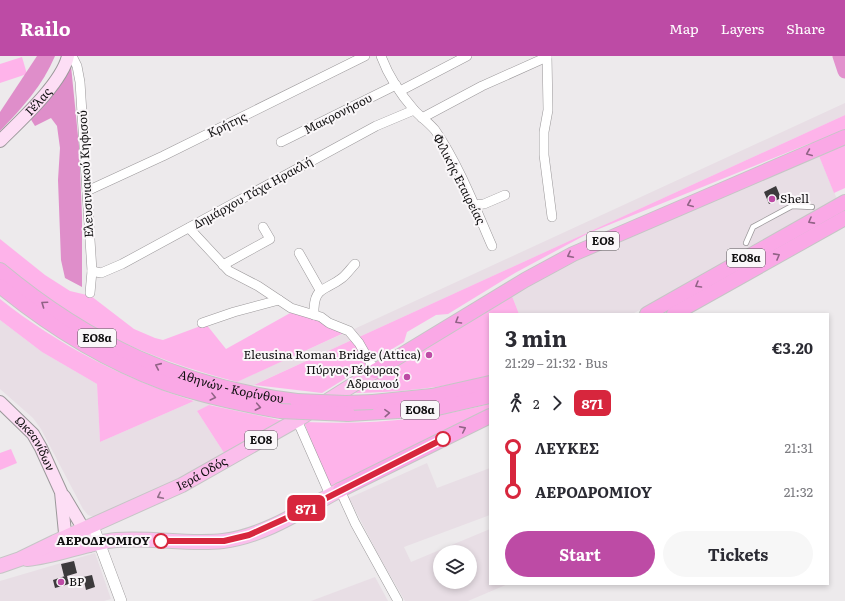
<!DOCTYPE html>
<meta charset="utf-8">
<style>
:root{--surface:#fff;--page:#f7f7f7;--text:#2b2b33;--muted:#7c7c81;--accent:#bd4ba5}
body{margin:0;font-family:Literata,serif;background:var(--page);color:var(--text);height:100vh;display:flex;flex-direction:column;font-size:15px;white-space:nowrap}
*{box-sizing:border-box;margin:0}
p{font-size:13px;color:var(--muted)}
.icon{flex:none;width:22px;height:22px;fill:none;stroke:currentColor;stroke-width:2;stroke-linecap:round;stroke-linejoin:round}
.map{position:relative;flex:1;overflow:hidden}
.panel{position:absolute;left:489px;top:257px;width:340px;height:272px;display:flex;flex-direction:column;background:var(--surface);border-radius:0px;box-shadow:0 2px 6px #0003}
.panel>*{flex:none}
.badge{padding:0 8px;border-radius:6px;font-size:14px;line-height:26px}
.tools{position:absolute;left:433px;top:489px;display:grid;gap:8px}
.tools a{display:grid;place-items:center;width:44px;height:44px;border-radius:50%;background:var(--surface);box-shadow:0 2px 6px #0003;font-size:20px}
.map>.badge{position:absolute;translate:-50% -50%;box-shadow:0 0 0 2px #fff}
.legs{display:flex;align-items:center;gap:6px;height:44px;padding:0 16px;font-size:13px}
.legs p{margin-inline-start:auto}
.headline{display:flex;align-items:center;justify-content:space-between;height:68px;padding:0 16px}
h1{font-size:22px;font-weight:700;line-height:30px}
.cta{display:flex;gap:8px;margin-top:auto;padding:8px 16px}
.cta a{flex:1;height:46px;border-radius:24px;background:var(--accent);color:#fff;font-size:16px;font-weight:700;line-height:46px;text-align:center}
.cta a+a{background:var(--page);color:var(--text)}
ul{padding:0 16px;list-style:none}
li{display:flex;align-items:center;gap:14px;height:44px;font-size:15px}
li i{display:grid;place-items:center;width:6px;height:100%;margin:0 5px;background:currentColor}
li i::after{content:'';width:10px;height:10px;margin:-5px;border:3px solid;border-radius:50%;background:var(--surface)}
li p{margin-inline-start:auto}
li:first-child i{background:linear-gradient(#0000 50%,currentColor 0)}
li:last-child i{background:linear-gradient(currentColor 50%,#0000 0)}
header{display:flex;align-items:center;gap:24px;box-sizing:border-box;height:56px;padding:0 20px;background:var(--accent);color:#fff}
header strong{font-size:19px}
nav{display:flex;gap:22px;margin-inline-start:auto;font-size:14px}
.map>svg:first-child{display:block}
.built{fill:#e8dee5;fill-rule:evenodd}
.green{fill:#feb3ea}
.forest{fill:#df8eca}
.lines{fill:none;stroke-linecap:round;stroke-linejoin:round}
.river{stroke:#e291cd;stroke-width:15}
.building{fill:#3c3a3c}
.service-casing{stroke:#9b989a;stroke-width:6}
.minor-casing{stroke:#9b989a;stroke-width:10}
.tertiary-casing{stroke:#9b989a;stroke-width:12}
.secondary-casing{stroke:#9b989a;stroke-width:14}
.primary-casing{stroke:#c6c5c6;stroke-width:16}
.trunk-casing{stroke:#c6c5c6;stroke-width:16}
.service{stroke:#fff;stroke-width:4.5}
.minor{stroke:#fff;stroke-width:9}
.tertiary{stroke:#fff;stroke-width:11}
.secondary{stroke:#fddef5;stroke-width:12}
.primary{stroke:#fbbeec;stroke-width:14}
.trunk{stroke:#faa8e6;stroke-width:14}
.trunk-bridge-casing{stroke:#c6c5c6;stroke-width:16;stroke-linecap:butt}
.trunk-bridge{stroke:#faa8e6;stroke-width:14}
.oneway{stroke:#916386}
.oneway2{stroke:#916f89}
.line-1-casing{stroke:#fff;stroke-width:9}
.line-1{stroke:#d7263d;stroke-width:6}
.poi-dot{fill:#bd4ba5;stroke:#faf7f9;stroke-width:1.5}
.stop-1-dot{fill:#fff;stroke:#d7263d;stroke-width:2}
.labels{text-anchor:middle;stroke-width:4;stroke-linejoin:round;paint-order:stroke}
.shield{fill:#faf7f9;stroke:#565556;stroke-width:1}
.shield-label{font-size:11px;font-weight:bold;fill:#100f10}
.street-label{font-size:12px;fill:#100f10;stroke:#faf7f9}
.poi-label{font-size:12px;fill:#100f10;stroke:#faf7f9;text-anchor:start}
.stop-label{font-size:12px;font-weight:bold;fill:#100f10;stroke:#faf7f9;text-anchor:end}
</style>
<header>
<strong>Railo</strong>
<nav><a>Map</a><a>Layers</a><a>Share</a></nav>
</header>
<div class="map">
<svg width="845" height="545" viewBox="0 0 845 545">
<rect width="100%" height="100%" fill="#edeaec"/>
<g class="built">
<path d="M 845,47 L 845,59 L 359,281 L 352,274 Z"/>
<path d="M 819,100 L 837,143 L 638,255 L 632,258 L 519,258 L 512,240 L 545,219 L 613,185 Z"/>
<path d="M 0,264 L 42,296 L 97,328 L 100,386 L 194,345 L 349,275 L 354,283 L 197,355 L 226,400 L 180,428 L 97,462 L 88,459 L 83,453 L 41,373 L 33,362 L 0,333 Z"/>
<path d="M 427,407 L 437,432 L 490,412 L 490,459 L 404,491 L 411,506 L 490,473 L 490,528 L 508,528 L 468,545 L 405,545 L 379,500 L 349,442 ZM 440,496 L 470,496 L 470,526 L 440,526 Z"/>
<path d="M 95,497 L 111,543 L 104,545 L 0,545 L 0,525 Z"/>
<path d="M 375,521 L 388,545 L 311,545 Z"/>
</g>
<g class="green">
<path d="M 22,1 L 27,18 L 0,27 L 0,8 Z"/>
<path d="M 845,59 L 845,77 L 812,90 L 811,87 L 589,177 L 515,217 L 448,258 L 436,259 L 407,276 L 404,286 L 375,303 L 359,281 Z"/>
<path d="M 845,89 L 845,132 L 834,137 L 819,100 Z"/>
<path d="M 0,183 L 45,219 L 70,235 L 91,240 L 134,273 L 155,282 L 163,284 L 206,268 L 226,293 L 292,256 L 322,266 L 346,276 L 237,326 C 142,301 76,270 0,207 Z"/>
<path d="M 512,240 L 519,258 L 490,258 L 490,320 C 443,332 397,337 348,337 Z"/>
<path d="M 0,243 C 58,289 124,323 194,345 L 100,386 L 97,328 L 42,296 L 0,264 Z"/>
<path d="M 354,283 L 367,309 L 322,337 L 254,329 Z"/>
<path d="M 490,348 L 490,359 L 340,432 L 330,431 L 327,427 L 304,366 C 367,369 428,364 490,348 Z"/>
<path d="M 209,349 L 284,365 L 226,400 L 197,355 Z"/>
<path d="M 11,393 L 17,407 L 0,414 L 0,397 Z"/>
</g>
<g class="forest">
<path d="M 37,0 L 55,0 C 43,29 22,52 0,75 L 0,56 Z"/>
<path d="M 71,10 L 79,90 L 82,160 L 82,231 L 65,222 L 61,204 L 58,124 L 60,92 L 57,70 L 51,62 L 35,70 L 30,62 L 55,35 Z"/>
</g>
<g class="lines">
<path class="river" d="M 840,0 L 845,15"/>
</g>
<g class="building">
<path d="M 776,130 L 781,142 L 769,148 L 764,136 Z"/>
<path d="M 74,505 L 77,517 L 67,520 L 69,528 L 55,532 L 53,524 L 65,520 L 64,520 L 61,508 Z"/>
<path d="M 92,519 L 95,531 L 86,534 L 83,521 Z"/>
</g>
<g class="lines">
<defs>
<path id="service" d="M 746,187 L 753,171 L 792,150 L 812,151"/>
<g id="minor">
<path d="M 72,0 L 77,10 L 80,26 L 92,215 L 90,237"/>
<path d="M 381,0 C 388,19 401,39 415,55 C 421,61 429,67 435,74 C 459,109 475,151 492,190"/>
<path d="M 547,0 L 548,54 L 544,76 L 544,99 L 552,161"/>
<path d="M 400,35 L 467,0"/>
<path d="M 422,62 L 482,30 L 547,1"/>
<path d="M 281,86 L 396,29"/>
<path d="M 87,135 L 163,100 L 365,0"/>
<path d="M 474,149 L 484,148 L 505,139"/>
<path d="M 189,172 L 229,215 L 258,230 L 291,252 L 321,261 L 329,267 L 349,275 L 359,287 L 375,315"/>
<path d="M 299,197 L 320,234"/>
<path d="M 223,209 L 270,183 L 263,171"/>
<path d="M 92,215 L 101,217 L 122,208 L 376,70 L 414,54"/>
<path d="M 314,259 C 313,230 324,236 342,222 C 347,218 351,212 355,208"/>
<path d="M 202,267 L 234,256 L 279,244"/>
<path d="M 297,364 L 330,439"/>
<path d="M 340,434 L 355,467 L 398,545"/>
</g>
<path id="tertiary" d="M 93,470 L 121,545"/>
<g id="secondary">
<path id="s1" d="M 0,85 C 20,65 62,27 68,0"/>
<path id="s2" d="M 0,346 L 33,378 L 41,392 L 61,436 L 65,477 L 69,489"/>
<path d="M 64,440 L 80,467 L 89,490"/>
</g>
<g id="primary">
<path d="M 27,503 C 57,500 86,487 116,484 C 152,481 188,489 223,485 C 265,480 304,453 340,434"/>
<path id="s3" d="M 0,510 L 20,503 L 55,486 L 182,429 L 297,364 L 375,315"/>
</g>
<g id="trunk">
<path id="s4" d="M 0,214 C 90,289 180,330 297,345"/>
<path d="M 0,230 C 49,270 105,305 165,327 C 202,340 241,348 280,355"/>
<path d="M 647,258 L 845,146"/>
<path d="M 674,258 L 845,162"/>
<path d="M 375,315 L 525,224 L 573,198 L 845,81"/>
<path d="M 373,346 L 432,340 L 490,327"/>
<path d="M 348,358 L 433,353 L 490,340"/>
<path d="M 340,434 L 490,360"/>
</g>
</defs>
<use href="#service" class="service-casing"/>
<use href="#minor" class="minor-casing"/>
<use href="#tertiary" class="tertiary-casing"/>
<use href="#secondary" class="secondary-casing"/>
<use href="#primary" class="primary-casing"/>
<use href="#trunk" class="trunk-casing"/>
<use href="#service" class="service"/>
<use href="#minor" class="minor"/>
<use href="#tertiary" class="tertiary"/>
<use href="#secondary" class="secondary"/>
<use href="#primary" class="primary"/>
<use href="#trunk" class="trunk"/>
<defs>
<g id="trunk-bridge">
<path d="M 297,345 L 346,347 L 373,346"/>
<path d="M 280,355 L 348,358"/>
</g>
</defs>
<use href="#trunk-bridge" class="trunk-bridge-casing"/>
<use href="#trunk-bridge" class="trunk-bridge"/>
</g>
<defs><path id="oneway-chevron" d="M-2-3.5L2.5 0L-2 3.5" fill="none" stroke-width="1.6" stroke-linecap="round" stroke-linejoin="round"/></defs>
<g class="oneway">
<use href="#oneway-chevron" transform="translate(809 97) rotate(157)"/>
<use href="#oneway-chevron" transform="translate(690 148) rotate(157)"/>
<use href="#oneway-chevron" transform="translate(811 165) rotate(151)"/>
<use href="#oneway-chevron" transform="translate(570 199) rotate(153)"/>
<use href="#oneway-chevron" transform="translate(777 200) rotate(-29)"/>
<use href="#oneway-chevron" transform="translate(698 229) rotate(150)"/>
<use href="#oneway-chevron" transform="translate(44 248) rotate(-145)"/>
<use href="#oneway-chevron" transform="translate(458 265) rotate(149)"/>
<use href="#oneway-chevron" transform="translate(158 310) rotate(-156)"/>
<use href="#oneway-chevron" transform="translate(213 341) rotate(14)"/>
<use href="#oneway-chevron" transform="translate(258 351) rotate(11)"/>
<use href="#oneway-chevron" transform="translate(387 357) rotate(-3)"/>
<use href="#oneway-chevron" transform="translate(463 373) rotate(-26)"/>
</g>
<use class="oneway2" href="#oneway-chevron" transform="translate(160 440) rotate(154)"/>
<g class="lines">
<defs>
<path id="line-1" d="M 161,485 L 224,485 L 249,479 L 291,460 L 443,383"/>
</defs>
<use href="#line-1" class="line-1-casing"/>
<use href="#line-1" class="line-1"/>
</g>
<g class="poi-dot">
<circle cx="772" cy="143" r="4"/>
<circle cx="429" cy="299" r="4"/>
<circle cx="407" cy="321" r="4"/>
<circle cx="61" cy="526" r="4"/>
</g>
<g class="stop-1-dot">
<circle cx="443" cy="383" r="7"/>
<circle cx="161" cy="485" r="7"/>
</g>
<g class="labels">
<g class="shield">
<rect x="587" y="176" width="32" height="18" rx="3"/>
<rect x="727" y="193" width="38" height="18" rx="3"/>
<rect x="78" y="273" width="38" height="18" rx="3"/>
<rect x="401" y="345" width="38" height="18" rx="3"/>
<rect x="245" y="375" width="32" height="18" rx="3"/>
</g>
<g class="shield-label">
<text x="603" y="189">ΕΟ8</text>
<text x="746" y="206">ΕΟ8α</text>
<text x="97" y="286">ΕΟ8α</text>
<text x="420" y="358">ΕΟ8α</text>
<text x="261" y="388">ΕΟ8</text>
</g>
<g class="street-label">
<text dy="4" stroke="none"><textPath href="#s1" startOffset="55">Γέλας</textPath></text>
<text transform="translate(338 58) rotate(-27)" y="4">Μακρονήσου</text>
<text transform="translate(227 69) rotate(-26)" y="4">Κρήτης</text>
<text transform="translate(86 118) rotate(-93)" y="4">Ελευσινιακού Κηφισού</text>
<text transform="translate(459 123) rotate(63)" y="4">Φιλικής Εταιρείας</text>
<text transform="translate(253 137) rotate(-29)" y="4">Δημάρχου Τάχα Ηρακλή</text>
<text dy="4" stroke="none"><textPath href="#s4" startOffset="262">Αθηνών - Κορίνθου</textPath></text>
<text dy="4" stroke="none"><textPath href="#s2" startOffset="55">Ωκεανίδων</textPath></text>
<text dy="4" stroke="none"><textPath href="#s3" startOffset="222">Ιερά Οδός</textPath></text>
</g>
<g class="poi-label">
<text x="780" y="147">Shell</text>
<text x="421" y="303" text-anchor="end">Eleusina Roman Bridge (Attica)</text>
<text x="399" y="318" text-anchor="end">Πύργος Γέφυρας<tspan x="399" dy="14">Αδριανού</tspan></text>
<text x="69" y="530">BP</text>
</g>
<g class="stop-label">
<text x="150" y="489">ΑΕΡΟΔΡΟΜΙΟΥ</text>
</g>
</g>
</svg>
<div class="tools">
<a><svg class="icon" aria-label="layers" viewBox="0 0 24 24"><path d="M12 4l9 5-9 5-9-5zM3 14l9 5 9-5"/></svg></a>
</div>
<b class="badge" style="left:306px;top:452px;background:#d7263d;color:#fff">871</b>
<section class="panel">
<div class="headline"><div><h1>3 min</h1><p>21:29 – 21:32 · Bus</p></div><b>€3.20</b></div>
<div class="legs"><svg class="icon" aria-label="walk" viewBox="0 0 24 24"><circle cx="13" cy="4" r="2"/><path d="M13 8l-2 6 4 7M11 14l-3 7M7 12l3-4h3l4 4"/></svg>2<svg class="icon" aria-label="forward" viewBox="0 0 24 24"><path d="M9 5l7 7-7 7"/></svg><b class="badge" style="background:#d7263d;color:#fff">871</b></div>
<ul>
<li><i style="color:#d7263d"></i><b>ΛΕΥΚΕΣ</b><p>21:31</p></li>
<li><i style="color:#d7263d"></i><b>ΑΕΡΟΔΡΟΜΙΟΥ</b><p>21:32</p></li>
</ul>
<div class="cta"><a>Start</a><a>Tickets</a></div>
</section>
</div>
